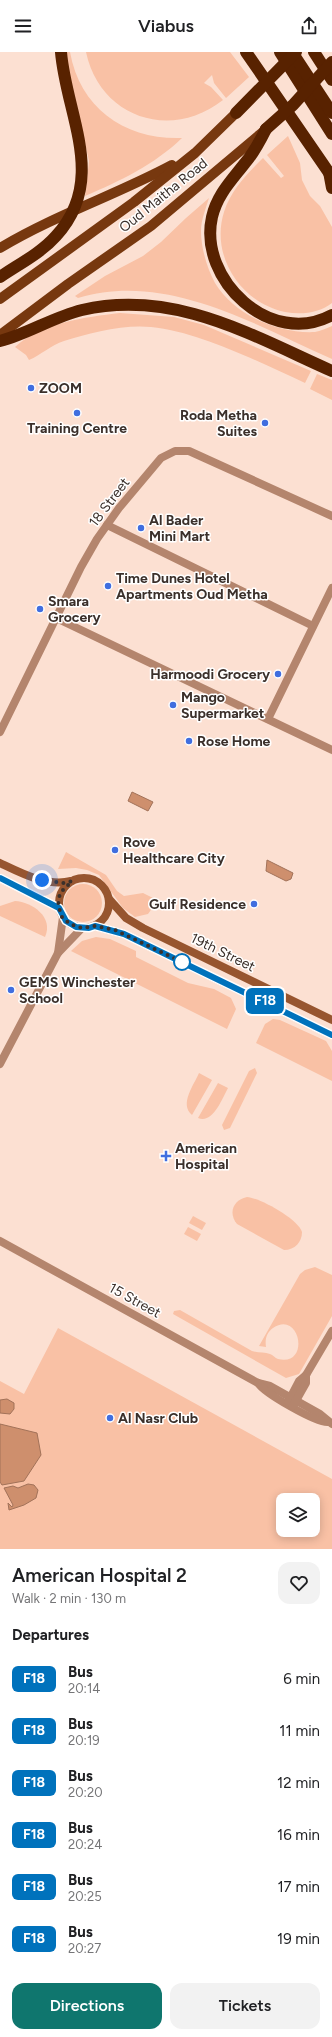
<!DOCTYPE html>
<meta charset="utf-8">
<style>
:root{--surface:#fff;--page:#f2f2f2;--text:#202124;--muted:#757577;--accent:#0f766e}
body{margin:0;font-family:Figtree,sans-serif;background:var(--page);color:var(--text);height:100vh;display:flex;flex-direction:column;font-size:15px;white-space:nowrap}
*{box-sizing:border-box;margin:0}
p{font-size:13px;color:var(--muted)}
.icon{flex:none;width:22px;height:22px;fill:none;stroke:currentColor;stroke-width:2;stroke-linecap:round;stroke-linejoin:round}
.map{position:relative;height:1497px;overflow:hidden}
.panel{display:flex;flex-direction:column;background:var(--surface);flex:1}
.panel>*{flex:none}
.badge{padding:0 8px;border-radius:6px;font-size:14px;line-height:26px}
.buttons{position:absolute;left:276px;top:1441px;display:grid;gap:8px}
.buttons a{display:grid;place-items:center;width:44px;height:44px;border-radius:8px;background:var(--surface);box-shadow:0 2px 10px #0003;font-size:20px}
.you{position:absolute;width:20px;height:20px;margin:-10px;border:3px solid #fff;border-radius:50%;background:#1a73e8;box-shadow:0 0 0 6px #1a73e833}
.map>.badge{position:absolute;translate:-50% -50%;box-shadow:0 0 0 2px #fff}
h2{padding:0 12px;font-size:15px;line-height:36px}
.round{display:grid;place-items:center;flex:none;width:42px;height:42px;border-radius:12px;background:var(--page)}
.headline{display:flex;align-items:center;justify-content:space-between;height:68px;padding:0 12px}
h1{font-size:19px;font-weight:600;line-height:30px}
.cta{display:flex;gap:8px;margin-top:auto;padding:8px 12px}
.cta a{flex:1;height:46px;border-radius:12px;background:var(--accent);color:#fff;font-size:16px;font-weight:600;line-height:46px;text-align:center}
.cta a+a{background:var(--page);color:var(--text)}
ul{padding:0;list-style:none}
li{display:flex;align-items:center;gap:12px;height:52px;padding:0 12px}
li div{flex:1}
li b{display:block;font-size:15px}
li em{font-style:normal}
li .badge{min-width:44px;font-weight:700;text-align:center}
header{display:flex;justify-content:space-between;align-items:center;height:52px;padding:0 12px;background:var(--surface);font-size:18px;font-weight:600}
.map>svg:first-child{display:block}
.green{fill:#f9c1a5;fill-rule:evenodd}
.water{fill:#ce8f6d;stroke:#a27259}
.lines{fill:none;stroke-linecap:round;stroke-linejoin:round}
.street{stroke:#b4856d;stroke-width:8}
.secondary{stroke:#97552f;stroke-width:8}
.primary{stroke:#77380f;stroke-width:10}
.highway{stroke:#582200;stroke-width:12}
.highway-bridge{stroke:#582200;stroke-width:12}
.line-casing{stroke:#fff;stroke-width:9}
.line{stroke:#0072bc;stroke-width:6}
.walk{stroke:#3b302b;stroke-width:4;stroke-dasharray:0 7.2}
.poi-dot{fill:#406edf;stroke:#fff;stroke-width:1.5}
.stop-dot{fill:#fff;stroke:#0072bc;stroke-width:2}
.labels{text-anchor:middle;stroke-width:3;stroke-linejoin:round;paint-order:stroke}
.street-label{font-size:14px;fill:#3b302b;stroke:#fff}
.poi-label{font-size:14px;font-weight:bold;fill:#3b302b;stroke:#fff;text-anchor:start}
</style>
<header><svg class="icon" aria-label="menu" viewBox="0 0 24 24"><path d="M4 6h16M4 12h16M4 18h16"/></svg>Viabus<svg class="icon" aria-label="share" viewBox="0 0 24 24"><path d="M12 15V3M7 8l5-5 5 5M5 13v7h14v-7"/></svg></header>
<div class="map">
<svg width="332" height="1497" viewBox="0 0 332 1497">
<rect width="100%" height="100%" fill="#fce0d2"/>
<g class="green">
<path d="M 64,0 L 70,0 C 80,57 126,88 182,86 C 154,113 120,129 85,144 L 89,109 Z"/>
<path d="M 86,0 L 230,0 L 249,25 L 226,46 L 214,31 L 212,23 L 204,31 L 211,35 L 223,48 C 171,89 100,66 86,0 Z"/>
<path d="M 288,84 L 300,111 L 302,128 L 310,144 L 320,154 L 332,175 L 332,251 C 319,261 302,263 285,260 C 241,251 210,204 224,160 C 231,138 247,122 263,106 L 281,126 L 284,124 L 267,103 Z"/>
<path d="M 209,146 C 206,156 201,168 201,179 C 201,196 207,216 215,231 C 234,263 279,282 315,280 C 320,279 327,276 332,274 L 332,307 C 255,273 166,219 78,246 L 75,244 L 105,224 L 143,204 L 161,190 L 186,166 Z"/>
<path d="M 120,261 L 174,265 L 204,273 L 311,319 L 305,331 C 259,310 200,280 151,275 C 125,272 88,281 64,289 C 51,293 41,303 29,308 L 26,303 L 15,295 C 41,271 85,265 120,261 Z"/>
<path d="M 317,322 L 332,328 L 332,348 L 310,337 Z"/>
<path d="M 66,800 L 106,823 L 117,839 L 124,844 L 143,841 L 153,846 L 153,855 L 148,862 L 135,865 L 123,856 L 99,823 L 87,818 L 76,816 L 58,817 Z"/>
<circle cx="83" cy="851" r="19"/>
<path d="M 15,849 C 32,850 54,865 45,885 L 0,864 L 0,854 Z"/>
<path d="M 96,885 L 110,887 L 136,899 L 136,905 L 188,931 L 214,937 L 231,946 L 236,957 L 227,977 L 71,899 L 82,889 Z"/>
<path d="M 273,967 L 280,968 L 326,989 L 332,999 L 332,1029 L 256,991 L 265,972 Z"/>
<path d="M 255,1016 L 257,1021 L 230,1076 L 224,1078 L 222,1073 L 249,1019 Z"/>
<path d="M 199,1021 L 212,1028 L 192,1063 C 179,1052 194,1033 199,1021 Z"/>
<path d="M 218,1031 L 228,1036 C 222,1047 213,1072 198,1066 Z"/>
<path d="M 247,1145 C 260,1146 298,1167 302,1180 C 302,1190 295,1198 284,1198 L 237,1172 C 228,1161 233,1148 247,1145 Z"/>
<path d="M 193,1164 L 206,1171 L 202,1178 L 189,1171 Z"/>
<path d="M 188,1175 L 201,1182 L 197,1189 L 184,1182 Z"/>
<path d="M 315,1215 L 332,1223 L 332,1264 L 299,1322 L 286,1326 L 173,1262 L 174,1259 L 180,1258 L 252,1299 C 258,1301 265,1300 270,1302 C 273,1303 275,1306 278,1307 C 311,1315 300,1257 273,1276 C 266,1281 265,1288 266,1295 L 259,1294 L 300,1222 L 305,1218 Z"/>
<path d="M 58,1276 L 332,1427 L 332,1497 L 0,1497 L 0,1329 L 24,1342 ZM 283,1448 L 313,1448 L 313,1478 L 283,1478 Z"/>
</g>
<g class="water">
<path d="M 132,740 L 153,750 L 148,759 L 128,749 Z"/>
<path d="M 267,808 L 293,821 L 291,827 L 286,829 L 266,819 Z"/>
<path d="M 7,1347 L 14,1351 L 14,1357 L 10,1362 L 0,1361 L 0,1348 Z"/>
<path d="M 0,1372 L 37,1381 L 41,1403 L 24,1429 L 2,1433 L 0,1430 Z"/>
<path d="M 28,1432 L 34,1433 L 38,1438 L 36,1446 L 24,1453 L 9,1458 L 8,1451 L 12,1455 L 13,1453 L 4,1436 L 13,1434 L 18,1436 Z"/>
</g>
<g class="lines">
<g class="street">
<path d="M 107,473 L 313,574"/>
<path d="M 56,566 L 332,698"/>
<path d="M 268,667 L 332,536"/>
<path d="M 0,680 L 81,515 L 97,487 L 119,456 L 161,406 L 175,399 L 189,399 L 332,464"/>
<path d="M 58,901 L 82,876"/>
<path d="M 0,1012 L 58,901 L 63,865"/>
<path d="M 0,1189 L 258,1331 L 270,1334 L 320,1362 L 332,1372"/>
<path d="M 258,1331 C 264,1341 316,1371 328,1370"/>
<path d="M 288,1350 L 299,1329 L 306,1323"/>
<path d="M 293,1354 L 306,1331 L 306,1323 L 332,1279"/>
</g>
<g class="secondary">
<path d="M 0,811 C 21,821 47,835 71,829"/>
<circle cx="84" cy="851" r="25"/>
<path d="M 0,826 L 59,856"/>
<path d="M 109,847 L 126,866 L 143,876 L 332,968"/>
<path d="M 95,874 L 124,882 L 332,983"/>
</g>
<g class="primary">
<path d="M 0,196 C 55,163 116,143 172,113"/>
<path d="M 0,247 L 134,150 L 195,101 L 236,61"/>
<path d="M 0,283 L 68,232 L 151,174 L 264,79"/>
</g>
<g class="highway">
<path d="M 246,0 L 332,125"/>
<path d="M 280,0 L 332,82"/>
<path d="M 292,0 L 332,61"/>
<path d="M 314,0 L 332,28"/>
<path d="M 266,77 C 260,89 254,101 245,111 C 231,129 217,143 212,165 C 198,228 271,296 332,263"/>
<path d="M 329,120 L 332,136"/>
<path d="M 0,289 C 28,282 53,265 82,258 C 174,237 251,283 332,319"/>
</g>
<g class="highway-bridge">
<path d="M 236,61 L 296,0"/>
<path d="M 266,77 L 293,53 L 332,10"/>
<path d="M 0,225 C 19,212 41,201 56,184 C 108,127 66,63 61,0"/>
</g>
</g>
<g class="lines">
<defs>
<path id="line" d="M 0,826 L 59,856 L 66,869 L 76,875 L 89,876 L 95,874 L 124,882 L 332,983"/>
</defs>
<use href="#line" class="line-casing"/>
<use href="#line" class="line"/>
<path class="walk" d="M 42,828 L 64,831 L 72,829 L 61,840 L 58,848 L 59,856 L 62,865 L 70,872 L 82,876 L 95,874 L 115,878 L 182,910"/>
</g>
<g class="poi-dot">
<circle cx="31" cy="336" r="4"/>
<circle cx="77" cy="361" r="4"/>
<circle cx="265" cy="371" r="4"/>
<circle cx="141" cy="476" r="4"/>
<circle cx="108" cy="534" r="4"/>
<circle cx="40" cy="557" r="4"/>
<circle cx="278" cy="622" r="4"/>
<circle cx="173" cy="653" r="4"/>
<circle cx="189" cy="689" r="4"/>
<circle cx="115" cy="798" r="4"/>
<circle cx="254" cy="852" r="4"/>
<circle cx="11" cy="938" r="4"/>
<path d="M164 1098h4v4h4v4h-4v4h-4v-4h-4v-4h4z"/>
<circle cx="110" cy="1366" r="4"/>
</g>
<circle class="stop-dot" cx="182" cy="910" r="8"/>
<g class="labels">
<g class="street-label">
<text transform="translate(163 143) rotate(-39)" y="5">Oud Maitha Road</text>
<text transform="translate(109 450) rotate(-53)" y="5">18 Street</text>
<text transform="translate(223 900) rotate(26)" y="5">19th Street</text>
<text transform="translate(135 1248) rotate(29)" y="5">15 Street</text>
</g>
<g class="poi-label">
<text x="39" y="341">ZOOM</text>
<text x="257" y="368" text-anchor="end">Roda Metha<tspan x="257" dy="16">Suites</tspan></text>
<text x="77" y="381" text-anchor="middle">Training Centre</text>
<text x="149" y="473">Al Bader<tspan x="149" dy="16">Mini Mart</tspan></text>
<text x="116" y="531">Time Dunes Hotel<tspan x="116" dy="16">Apartments Oud Metha</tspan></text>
<text x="48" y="554">Smara<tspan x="48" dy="16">Grocery</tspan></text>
<text x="270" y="627" text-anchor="end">Harmoodi Grocery</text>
<text x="181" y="650">Mango<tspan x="181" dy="16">Supermarket</tspan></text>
<text x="197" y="694">Rose Home</text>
<text x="123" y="795">Rove<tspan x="123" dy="16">Healthcare City</tspan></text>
<text x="246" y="857" text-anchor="end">Gulf Residence</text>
<text x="19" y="935">GEMS Winchester<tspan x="19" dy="16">School</tspan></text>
<text x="175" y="1101">American<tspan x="175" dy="16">Hospital</tspan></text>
<text x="118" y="1371">Al Nasr Club</text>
</g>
</g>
</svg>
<div class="buttons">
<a><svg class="icon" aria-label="layers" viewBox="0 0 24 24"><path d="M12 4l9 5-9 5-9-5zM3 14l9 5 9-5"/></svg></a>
</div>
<div class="you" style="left:42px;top:828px"></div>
<b class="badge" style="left:265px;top:949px;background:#0072bc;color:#fff">F18</b>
</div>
<section class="panel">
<div class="headline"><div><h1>American Hospital 2</h1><p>Walk · 2 min · 130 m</p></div><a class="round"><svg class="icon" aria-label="heart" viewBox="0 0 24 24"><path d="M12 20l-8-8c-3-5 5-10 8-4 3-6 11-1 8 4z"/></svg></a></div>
<h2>Departures</h2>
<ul>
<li><span class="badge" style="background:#0072bc;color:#fff">F18</span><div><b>Bus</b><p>20:14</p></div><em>6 min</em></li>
<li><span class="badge" style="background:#0072bc;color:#fff">F18</span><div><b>Bus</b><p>20:19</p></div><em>11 min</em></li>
<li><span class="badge" style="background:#0072bc;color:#fff">F18</span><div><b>Bus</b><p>20:20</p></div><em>12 min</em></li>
<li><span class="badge" style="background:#0072bc;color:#fff">F18</span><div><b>Bus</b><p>20:24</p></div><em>16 min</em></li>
<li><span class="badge" style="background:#0072bc;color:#fff">F18</span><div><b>Bus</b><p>20:25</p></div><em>17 min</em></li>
<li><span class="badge" style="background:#0072bc;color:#fff">F18</span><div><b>Bus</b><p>20:27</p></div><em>19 min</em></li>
</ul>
<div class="cta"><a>Directions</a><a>Tickets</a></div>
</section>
